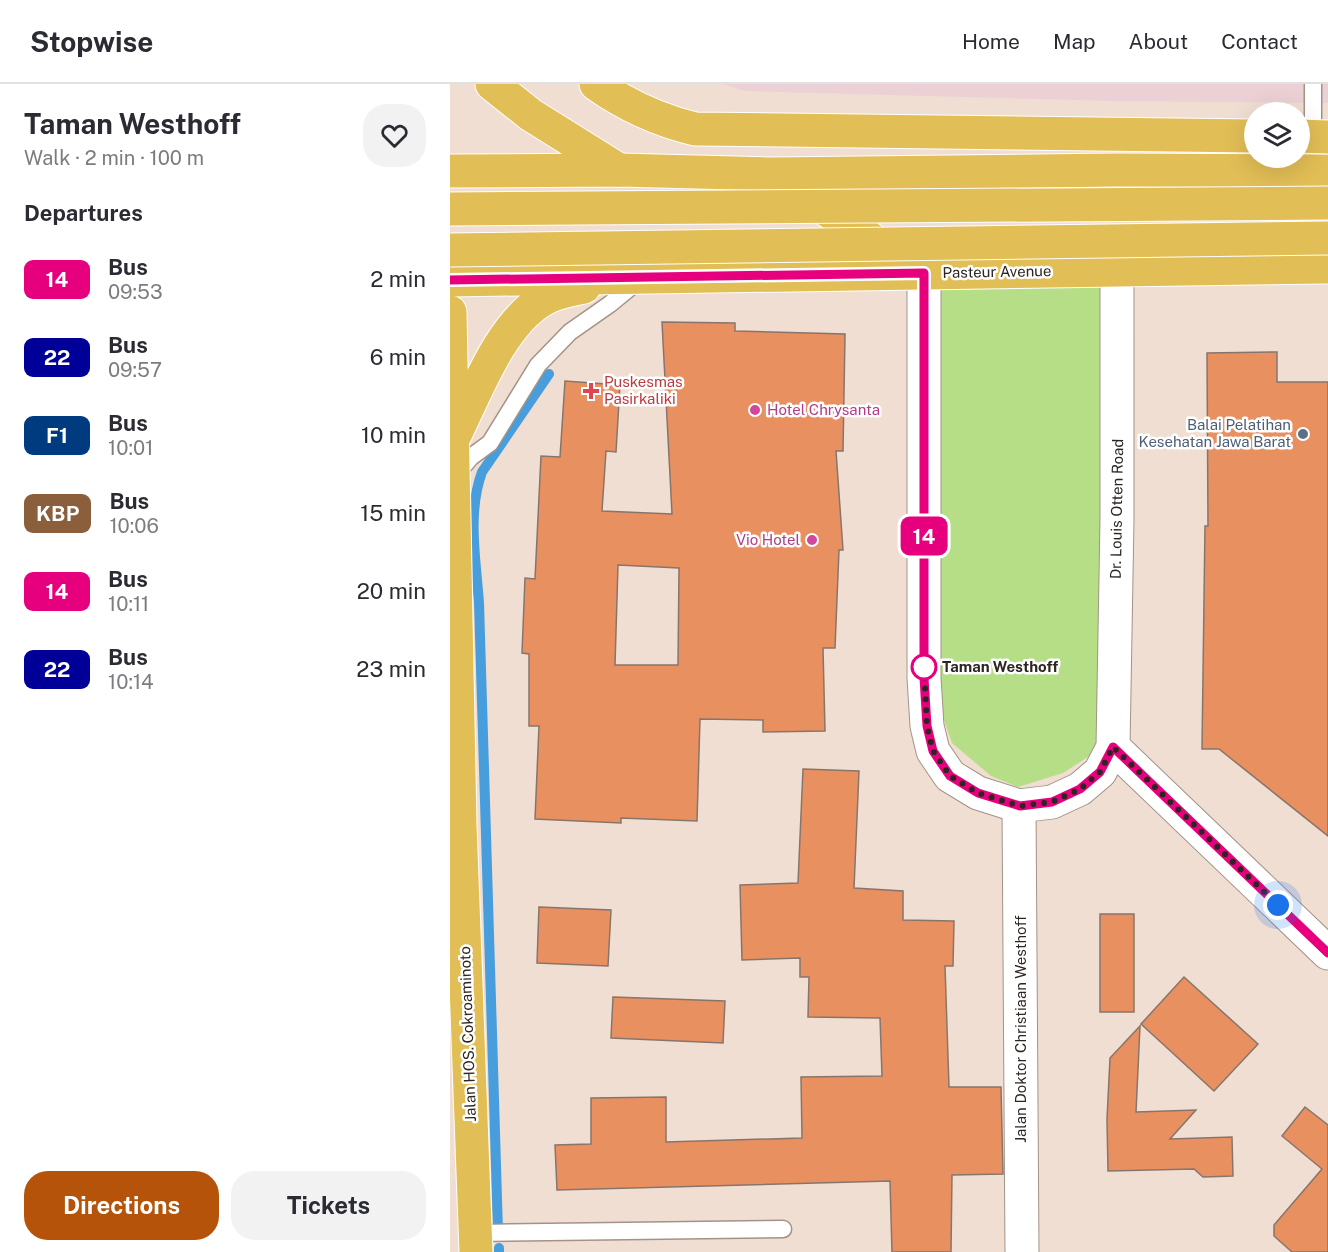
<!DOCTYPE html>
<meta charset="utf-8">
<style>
:root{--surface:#fff;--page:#f2f2f3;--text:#2b2b33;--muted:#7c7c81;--line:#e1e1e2;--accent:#b45309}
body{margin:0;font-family:"Public Sans",sans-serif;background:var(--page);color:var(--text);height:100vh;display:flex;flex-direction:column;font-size:22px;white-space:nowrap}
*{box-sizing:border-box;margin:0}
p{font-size:20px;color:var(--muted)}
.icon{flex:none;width:33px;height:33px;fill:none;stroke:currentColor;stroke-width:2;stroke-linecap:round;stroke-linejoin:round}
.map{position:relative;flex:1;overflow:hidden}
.side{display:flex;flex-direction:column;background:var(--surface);width:450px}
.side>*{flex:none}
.badge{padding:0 12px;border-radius:9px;font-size:21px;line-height:39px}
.fabs{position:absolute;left:794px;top:18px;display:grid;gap:12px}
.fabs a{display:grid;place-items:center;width:66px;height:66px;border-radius:50%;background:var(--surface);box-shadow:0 6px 24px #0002;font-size:30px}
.you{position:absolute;width:30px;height:30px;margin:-15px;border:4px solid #fff;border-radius:50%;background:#1a73e8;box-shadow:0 0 0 9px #1a73e833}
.map>.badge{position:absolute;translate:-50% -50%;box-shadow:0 0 0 3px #fff}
h2{padding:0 24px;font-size:22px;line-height:54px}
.round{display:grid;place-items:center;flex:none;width:63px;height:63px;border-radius:24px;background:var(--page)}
.overview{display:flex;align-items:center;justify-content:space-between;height:102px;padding:0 24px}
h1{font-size:28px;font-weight:700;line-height:45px}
.primary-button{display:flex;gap:12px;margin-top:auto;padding:12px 24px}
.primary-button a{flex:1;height:69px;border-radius:24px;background:var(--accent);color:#fff;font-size:24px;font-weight:700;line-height:69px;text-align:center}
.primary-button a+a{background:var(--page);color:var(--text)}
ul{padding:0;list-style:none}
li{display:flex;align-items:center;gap:18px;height:78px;padding:0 24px}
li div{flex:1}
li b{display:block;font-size:22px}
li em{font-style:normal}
li .badge{min-width:66px;font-weight:700;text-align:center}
header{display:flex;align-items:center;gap:36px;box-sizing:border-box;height:84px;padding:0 30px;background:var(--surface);border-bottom:2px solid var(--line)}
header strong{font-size:28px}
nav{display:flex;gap:33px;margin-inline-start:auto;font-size:21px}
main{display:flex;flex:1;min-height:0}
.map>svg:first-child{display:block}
.medical{fill:#ebd1d6}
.green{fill:#b5de87}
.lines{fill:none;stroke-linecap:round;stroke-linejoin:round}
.stream{stroke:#489ddc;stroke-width:10}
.building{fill:#e99061;stroke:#87756c;stroke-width:1.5;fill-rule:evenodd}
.service-casing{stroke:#a39387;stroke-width:19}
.minor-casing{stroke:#a39387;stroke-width:35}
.secondary-casing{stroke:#a39387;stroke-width:35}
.trunk-casing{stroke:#fff;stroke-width:35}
.service{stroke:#fff;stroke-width:16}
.minor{stroke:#fff;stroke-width:33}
.secondary{stroke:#fff;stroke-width:33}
.trunk{stroke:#e2be56;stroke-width:33}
.trunk-bridge-casing{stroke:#fff;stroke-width:35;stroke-linecap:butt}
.trunk-bridge{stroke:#e2be56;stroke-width:33}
.line-casing{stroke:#fff;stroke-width:14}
.line{stroke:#e6007e;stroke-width:9}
.walk{stroke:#2c2521;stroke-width:6;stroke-dasharray:0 10.8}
.health-dot{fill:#e0444e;stroke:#fff;stroke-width:2}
.hotel-dot{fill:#d1479c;stroke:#fff;stroke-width:2}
.service-dot{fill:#5c6f8a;stroke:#fff;stroke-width:2}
.stop-dot{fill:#fff;stroke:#e6007e;stroke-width:3}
.labels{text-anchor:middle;stroke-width:5;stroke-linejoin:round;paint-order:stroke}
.street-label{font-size:15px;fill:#2c2521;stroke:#fff}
.health-label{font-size:15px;fill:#be3a42;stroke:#fff;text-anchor:start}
.hotel-label{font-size:15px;fill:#b23c85;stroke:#fff;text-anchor:start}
.service-label{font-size:15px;fill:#4e5e75;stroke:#fff;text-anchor:end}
.stop-label{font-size:15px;font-weight:bold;fill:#2c2521;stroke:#fff;text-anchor:start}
</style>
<header>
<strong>Stopwise</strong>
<nav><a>Home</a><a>Map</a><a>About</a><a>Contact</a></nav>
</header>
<main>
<section class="side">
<div class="overview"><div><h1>Taman Westhoff</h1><p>Walk · 2 min · 100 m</p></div><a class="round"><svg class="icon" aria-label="heart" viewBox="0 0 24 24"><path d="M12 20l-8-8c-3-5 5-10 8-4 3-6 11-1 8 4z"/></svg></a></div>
<h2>Departures</h2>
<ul>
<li><span class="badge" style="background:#e6007e;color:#fff">14</span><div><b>Bus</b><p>09:53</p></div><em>2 min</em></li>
<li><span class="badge" style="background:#009;color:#fff">22</span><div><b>Bus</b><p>09:57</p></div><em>6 min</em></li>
<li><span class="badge" style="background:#003b80;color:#fff">F1</span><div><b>Bus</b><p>10:01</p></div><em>10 min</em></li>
<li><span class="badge" style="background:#8b5e3c;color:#fff">KBP</span><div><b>Bus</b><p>10:06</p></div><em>15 min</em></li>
<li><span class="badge" style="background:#e6007e;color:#fff">14</span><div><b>Bus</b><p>10:11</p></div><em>20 min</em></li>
<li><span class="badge" style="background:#009;color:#fff">22</span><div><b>Bus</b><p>10:14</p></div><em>23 min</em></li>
</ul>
<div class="primary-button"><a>Directions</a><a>Tickets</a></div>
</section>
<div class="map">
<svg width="878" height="1168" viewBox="0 0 878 1168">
<rect width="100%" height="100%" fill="#f0ded2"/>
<path class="medical" d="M 273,0 L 878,0 L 878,19 L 661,17 L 295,7 Z"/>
<path class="green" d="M 487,193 L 664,196 L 647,667 L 613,689 L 568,703 L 541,692 L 502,659 L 492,630 L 487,534 Z"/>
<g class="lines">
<g class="stream">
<path d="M 48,1148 L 29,519 C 26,476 17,429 32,388 L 99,290"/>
<path d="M 49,1164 L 49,1168"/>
</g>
</g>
<g class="building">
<path d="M 212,238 L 285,239 L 285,247 L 395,250 L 393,367 L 386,367 L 393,466 L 389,466 L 385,564 L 373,564 L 375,647 L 313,648 L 313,636 L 250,635 L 247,737 L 171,734 L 171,739 L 85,735 L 89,642 L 79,642 L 79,570 L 72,569 L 75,494 L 85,495 L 91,372 L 110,373 L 115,297 L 170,301 L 166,368 L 156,367 L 152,427 L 222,430 ZM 168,481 L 229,484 L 228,581 L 165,581 Z"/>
<path d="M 827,268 L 827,298 L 878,298 L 878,752 L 769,665 L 752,665 L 755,442 L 758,442 L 757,269 Z"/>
<path d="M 353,685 L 409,687 L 404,804 L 453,807 L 453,836 L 504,837 L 503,882 L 495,882 L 499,1003 L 551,1003 L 553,1090 L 502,1091 L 501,1168 L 442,1168 L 440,1097 L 107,1106 L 105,1061 L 141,1060 L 141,1014 L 216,1013 L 216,1058 L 352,1054 L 351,993 L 432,992 L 430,934 L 358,933 L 359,893 L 350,893 L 350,874 L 292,876 L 290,801 L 348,799 Z"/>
<path d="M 89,823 L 161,826 L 158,882 L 87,879 Z"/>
<rect x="650" y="830" width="34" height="98"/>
<path d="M 734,893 L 808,960 L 764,1007 L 691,940 Z"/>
<path d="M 163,913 L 275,917 L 273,959 L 161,954 Z"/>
<path d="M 690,942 L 686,1028 L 746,1026 L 720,1055 L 782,1053 L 783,1092 L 753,1093 L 744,1085 L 658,1087 L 657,1035 L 660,974 Z"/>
<path d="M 855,1023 L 878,1041 L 878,1168 L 842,1168 L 824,1152 L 824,1141 L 872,1085 L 832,1052 Z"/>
</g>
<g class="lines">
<defs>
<g id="service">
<path d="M 863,59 L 863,0"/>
<path d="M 5,392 L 21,373 L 40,359 L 88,281 L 120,248 L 160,220 L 188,197"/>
<path d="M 26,1149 L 333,1145"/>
</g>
<path id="minor" d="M 569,722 L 572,1168"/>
<g id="secondary">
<path d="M 474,189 L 474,594 L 477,642 L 483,667 L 500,692 L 528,709 L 569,722 L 602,718 L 630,705 L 650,688 L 663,663 L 667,435 L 667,187"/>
<path d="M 663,663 L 878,869"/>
</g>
<g id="trunk">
<path d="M 42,0 L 81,31 L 169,86"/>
<path d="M 146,0 C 177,22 208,36 245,45 L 804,52"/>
<path d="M 0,87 L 169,86 L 321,90 L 668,86 L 878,87"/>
<path d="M 360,115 L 442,169"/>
<path d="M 0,196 L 878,183"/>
<path d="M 0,228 L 10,740 L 26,1168"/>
<path d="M 5,351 C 26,308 51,239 94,215 C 106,208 120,206 134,203"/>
</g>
</defs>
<use href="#service" class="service-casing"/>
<use href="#minor" class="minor-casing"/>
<use href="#secondary" class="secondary-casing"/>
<use href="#trunk" class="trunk-casing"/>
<use href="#service" class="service"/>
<use href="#minor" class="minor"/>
<use href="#secondary" class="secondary"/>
<use href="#trunk" class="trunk"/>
<defs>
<g id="trunk-bridge">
<path d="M 849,52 L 878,53"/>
<path d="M 0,125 L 878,119"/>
<path d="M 0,166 L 878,154"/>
</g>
</defs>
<use href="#trunk-bridge" class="trunk-bridge-casing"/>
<use href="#trunk-bridge" class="trunk-bridge"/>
</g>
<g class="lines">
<defs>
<path id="line" d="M 0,196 L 474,189 L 474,594 L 477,642 L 483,667 L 500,692 L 528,709 L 570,722 L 602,718 L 630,705 L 650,688 L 663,663 L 878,869"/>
</defs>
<use href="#line" class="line-casing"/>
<use href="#line" class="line"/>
<path class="walk" d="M 474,583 L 477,642 L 483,667 L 500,692 L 528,709 L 570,722 L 602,718 L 630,705 L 650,688 L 663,663 L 828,821"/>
</g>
<path class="health-dot" d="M138 298h6v6h6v6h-6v6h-6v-6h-6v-6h6z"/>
<g class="hotel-dot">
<circle cx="305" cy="326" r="6"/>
<circle cx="362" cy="456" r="6"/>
</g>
<circle class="service-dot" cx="853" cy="350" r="6"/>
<circle class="stop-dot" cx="474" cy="583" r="12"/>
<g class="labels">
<g class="street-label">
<text transform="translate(547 188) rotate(-1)" y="5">Pasteur Avenue</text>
<text transform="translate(667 425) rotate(-89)" y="5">Dr. Louis Otten Road</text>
<text transform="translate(571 945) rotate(-90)" y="5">Jalan Doktor Christiaan Westhoff</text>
<text transform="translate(18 950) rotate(-92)" y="5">Jalan HOS. Cokroaminoto</text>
</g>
<g class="health-label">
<text x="154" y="303">Puskesmas<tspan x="154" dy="17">Pasirkaliki</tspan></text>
</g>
<g class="hotel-label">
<text x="317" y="331">Hotel Chrysanta</text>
<text x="350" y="461" text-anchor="end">Vio Hotel</text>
</g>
<g class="service-label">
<text x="841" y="346">Balai Pelatihan<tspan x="841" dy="17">Kesehatan Jawa Barat</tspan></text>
</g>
<g class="stop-label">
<text x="492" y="588">Taman Westhoff</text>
</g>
</g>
</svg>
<div class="fabs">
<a><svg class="icon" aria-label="layers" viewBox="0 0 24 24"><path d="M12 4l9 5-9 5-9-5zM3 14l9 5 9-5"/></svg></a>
</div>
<div class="you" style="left:828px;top:821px"></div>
<b class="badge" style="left:474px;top:452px;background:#e6007e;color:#fff">14</b>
</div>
</main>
